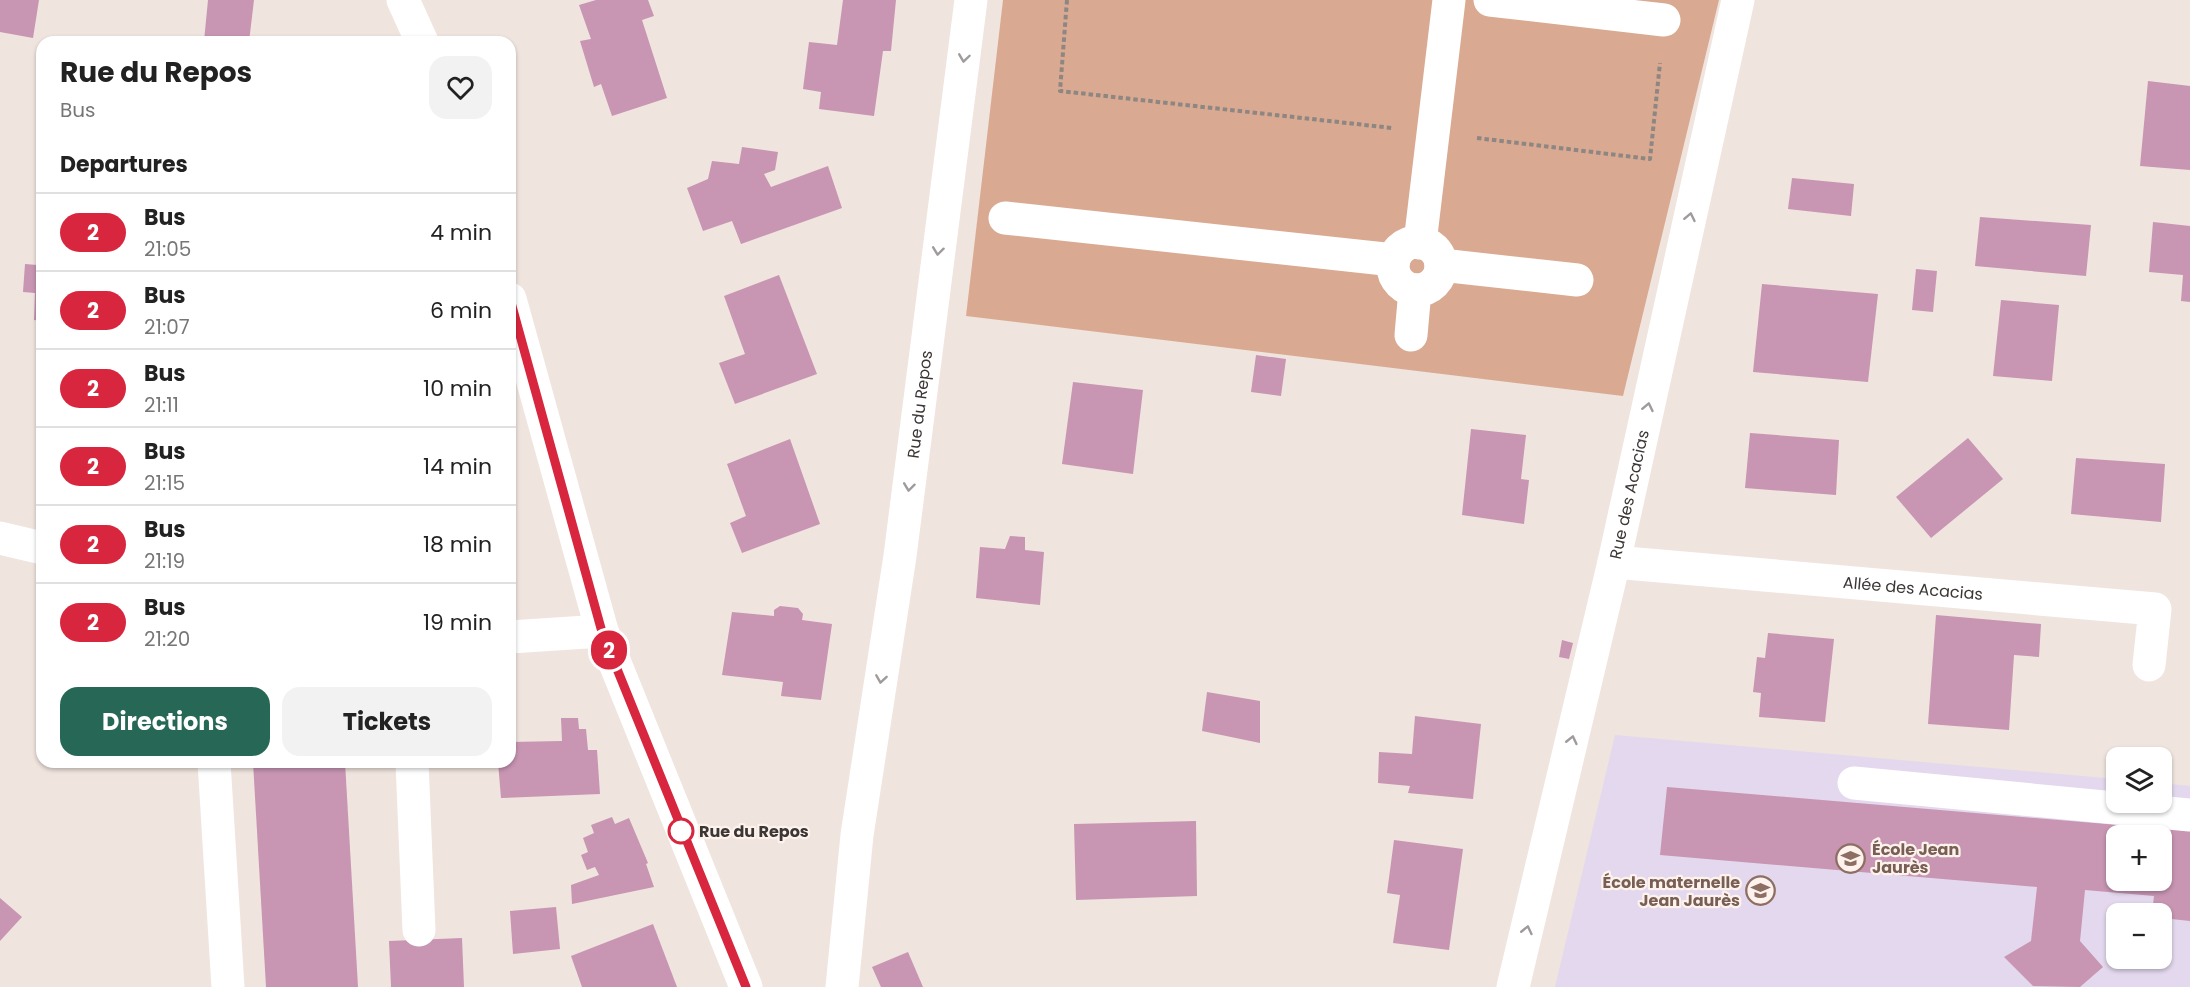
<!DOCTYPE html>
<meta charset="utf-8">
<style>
:root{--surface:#fff;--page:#f2f2f2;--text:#222;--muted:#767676;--line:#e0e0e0;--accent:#266755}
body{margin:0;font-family:Poppins,sans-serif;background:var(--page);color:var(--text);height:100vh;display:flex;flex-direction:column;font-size:22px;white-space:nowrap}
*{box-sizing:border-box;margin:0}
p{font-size:20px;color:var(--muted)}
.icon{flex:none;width:33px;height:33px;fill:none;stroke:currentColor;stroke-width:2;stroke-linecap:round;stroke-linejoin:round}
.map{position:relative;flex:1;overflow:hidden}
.drawer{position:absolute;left:36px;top:36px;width:480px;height:732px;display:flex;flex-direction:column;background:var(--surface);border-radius:18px;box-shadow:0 2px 4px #0004}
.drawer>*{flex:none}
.badge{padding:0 12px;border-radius:20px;font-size:21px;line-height:39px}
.tools{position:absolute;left:2106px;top:747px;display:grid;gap:12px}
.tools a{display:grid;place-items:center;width:66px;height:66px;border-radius:12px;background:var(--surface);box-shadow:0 2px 4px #0004;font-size:30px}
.map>.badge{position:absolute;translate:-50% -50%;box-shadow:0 0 0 3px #fff}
h2{padding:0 24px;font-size:22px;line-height:54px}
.round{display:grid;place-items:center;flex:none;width:63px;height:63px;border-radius:18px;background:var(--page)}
.overview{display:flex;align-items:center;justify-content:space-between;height:102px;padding:0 24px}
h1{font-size:28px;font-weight:700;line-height:45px}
.action{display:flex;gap:12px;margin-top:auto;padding:12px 24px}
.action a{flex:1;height:69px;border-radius:18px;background:var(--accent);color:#fff;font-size:24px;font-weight:700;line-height:69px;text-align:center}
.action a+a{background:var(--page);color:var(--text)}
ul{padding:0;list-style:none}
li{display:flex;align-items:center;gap:18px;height:78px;padding:0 24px;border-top:2px solid var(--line)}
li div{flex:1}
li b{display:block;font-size:22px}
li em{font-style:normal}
li .badge{min-width:66px;font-weight:700;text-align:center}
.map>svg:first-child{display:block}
.education{fill:#e3d8ed;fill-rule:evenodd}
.green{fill:#d9aa91}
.building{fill:#c895b3;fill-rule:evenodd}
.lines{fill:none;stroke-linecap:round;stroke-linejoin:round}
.path{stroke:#8e8682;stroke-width:4;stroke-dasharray:4.5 3;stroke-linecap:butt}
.minor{stroke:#fff;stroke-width:33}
.oneway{stroke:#9e9b9a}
.line-casing{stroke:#fff;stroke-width:14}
.line{stroke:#d7263d;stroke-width:9}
.stop-dot{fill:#fff;stroke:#d7263d;stroke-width:3}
.labels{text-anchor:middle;stroke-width:4.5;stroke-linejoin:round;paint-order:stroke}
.street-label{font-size:16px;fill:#3c3735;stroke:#fdf2ec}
.stop-label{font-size:16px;font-weight:bold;fill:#3c3735;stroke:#fdf2ec;text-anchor:start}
.education-label{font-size:16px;font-weight:bold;fill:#785e54;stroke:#fdf2ec;text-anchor:start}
</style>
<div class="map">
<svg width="2190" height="987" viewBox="0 0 2190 987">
<rect width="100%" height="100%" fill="#f0e4de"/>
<path class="education" d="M 1615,735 L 2116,779 L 2116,802 L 2162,802 L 2162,783 L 2190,786 L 2190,987 L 1555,987 ZM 2116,836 L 2162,836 L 2162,880 L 2116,880 ZM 2116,914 L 2162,914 L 2162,958 L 2116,958 Z"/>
<path class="green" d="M 1003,0 L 1719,0 L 1623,396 L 966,316 Z"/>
<g class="building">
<path d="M 0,0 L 39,0 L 33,38 L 0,32 Z"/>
<path d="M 208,0 L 254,0 L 249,42 L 204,41 Z"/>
<path d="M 596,0 L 648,0 L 654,16 L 642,20 L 667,98 L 612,116 L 601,84 L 594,87 L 580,41 L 591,39 L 579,5 Z"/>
<path d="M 843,0 L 896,0 L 891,51 L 883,51 L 874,116 L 819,109 L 821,92 L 803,89 L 809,42 L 837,45 Z"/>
<path d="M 2148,81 L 2190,86 L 2190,170 L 2140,166 Z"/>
<path d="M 742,147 L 778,152 L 775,170 L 764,174 L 771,187 L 828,166 L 842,208 L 741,244 L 732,221 L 703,231 L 687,188 L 708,179 L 712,161 L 739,164 Z"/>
<path d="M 1792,178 L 1854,184 L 1851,216 L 1788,209 Z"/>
<path d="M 1980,217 L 2091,225 L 2086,276 L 1975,266 Z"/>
<path d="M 2153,222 L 2190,226 L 2190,302 L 2181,301 L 2183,275 L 2149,272 Z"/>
<path d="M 39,237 L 42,237 L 42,321 L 34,320 L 35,293 L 23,292 L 25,264 L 37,265 Z"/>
<path d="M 1916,269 L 1937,271 L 1933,312 L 1912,310 Z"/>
<path d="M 779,275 L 817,374 L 735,404 L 719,363 L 745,354 L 724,296 Z"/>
<path d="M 1762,284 L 1878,294 L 1868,382 L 1753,372 Z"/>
<path d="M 2001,300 L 2059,305 L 2052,381 L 1993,376 Z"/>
<path d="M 1256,355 L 1286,359 L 1281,396 L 1251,392 Z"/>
<path d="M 1073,382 L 1143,390 L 1133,474 L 1062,464 Z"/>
<path d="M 1471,429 L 1526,435 L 1521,479 L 1529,480 L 1524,524 L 1462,515 Z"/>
<path d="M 1750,433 L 1839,440 L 1836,495 L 1745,488 Z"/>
<path d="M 1968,438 L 2003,479 L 1931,538 L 1896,497 Z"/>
<path d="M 790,439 L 820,524 L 742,553 L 730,523 L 746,516 L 727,464 Z"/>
<path d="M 2076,458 L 2165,464 L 2161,522 L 2071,514 Z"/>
<path d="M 1010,536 L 1025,537 L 1025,550 L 1044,552 L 1040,605 L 976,598 L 980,547 L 1005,549 Z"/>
<path d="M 780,606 L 798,608 L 803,614 L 802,620 L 832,624 L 821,700 L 781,696 L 783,682 L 722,675 L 732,612 L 774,616 L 774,610 Z"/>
<path d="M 1936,615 L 2041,624 L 2039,657 L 2014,655 L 2009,730 L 1928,724 Z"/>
<path d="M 1768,633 L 1834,639 L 1825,722 L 1759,717 L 1761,693 L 1753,692 L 1757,657 L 1765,658 Z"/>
<path d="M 1562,640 L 1573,643 L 1569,659 L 1559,657 Z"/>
<path d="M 1207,692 L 1260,701 L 1260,743 L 1202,731 Z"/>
<path d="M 1415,716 L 1481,724 L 1473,799 L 1408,793 L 1410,786 L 1378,783 L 1379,752 L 1412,754 Z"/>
<path d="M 561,718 L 578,718 L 579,729 L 586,729 L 588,750 L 597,750 L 600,794 L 501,798 L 498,762 L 510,762 L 510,742 L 562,741 Z"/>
<path d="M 253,762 L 345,762 L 358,987 L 266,987 Z"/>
<path d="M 1667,787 L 2190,831 L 2190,921 L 2162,918 L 2162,914 L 2152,914 L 2154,896 L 2085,890 L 2080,941 L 2103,967 L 2080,987 L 2033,986 L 2004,957 L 2031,941 L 2037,887 L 1660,855 ZM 2116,836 L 2162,836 L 2162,880 L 2116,880 Z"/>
<path d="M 612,817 L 615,824 L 629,818 L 648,863 L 646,864 L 654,887 L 572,904 L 571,885 L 599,875 L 595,867 L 587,870 L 581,855 L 588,852 L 583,838 L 594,833 L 591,825 Z"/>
<path d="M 1196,821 L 1197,896 L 1076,900 L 1074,824 Z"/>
<path d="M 1394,840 L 1463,849 L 1449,950 L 1393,943 L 1400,895 L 1387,893 Z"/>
<path d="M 0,898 L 22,917 L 0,941 Z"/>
<path d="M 556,907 L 560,949 L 513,954 L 510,911 Z"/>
<path d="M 653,924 L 677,987 L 582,987 L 571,956 Z"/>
<path d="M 462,938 L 464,987 L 391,987 L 389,941 Z"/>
<path d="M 908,952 L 923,987 L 881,987 L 872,967 Z"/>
</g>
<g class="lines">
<g class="path">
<path d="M 1067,0 L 1060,91 L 1392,128"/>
<path d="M 1477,138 L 1650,159 L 1660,63"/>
</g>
<g class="minor">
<path d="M 403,0 L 422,42"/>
<path d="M 1490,0 L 1664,20"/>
<path d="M 1005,218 L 1394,260"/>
<circle cx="1417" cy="266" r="24"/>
<path d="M 1420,243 L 1449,0"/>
<path d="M 1441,265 L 1577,280"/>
<path d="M 510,299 L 602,631 L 746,987"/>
<path d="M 1411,335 L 1415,290"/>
<path d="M 0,538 L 42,548"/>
<path id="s1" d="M 1614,562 L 2155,609 L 2149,665"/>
<path d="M 510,637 L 602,631"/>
<path d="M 214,762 L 228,987"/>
<path d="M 412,762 L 419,930"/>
<path d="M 1854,783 L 2190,815"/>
<path id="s2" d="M 842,987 L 857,835 L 900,556 L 971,0"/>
<path id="s3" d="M 1513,987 L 1614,562 L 1738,0"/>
</g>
</g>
<defs><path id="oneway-chevron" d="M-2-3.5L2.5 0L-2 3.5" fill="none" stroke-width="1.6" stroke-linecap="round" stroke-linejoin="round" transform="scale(1.5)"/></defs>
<g class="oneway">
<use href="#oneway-chevron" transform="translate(964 58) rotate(98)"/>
<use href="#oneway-chevron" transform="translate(1690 217) rotate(-78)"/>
<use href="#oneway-chevron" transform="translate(938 251) rotate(97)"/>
<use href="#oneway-chevron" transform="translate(1648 407) rotate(-78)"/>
<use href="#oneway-chevron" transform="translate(909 487) rotate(97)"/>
<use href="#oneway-chevron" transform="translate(881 679) rotate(99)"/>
<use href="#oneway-chevron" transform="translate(1572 740) rotate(-77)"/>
<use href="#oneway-chevron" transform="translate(1527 930) rotate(-77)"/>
</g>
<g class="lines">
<defs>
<path id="line" d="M 510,299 L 602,632 L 746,987"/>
</defs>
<use href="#line" class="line-casing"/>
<use href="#line" class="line"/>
</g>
<defs>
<symbol id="school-ring" viewBox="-11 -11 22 22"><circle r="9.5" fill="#fdf2ec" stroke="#8d6e63" stroke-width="1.5"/><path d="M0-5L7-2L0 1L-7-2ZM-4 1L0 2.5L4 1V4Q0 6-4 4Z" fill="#8d6e63"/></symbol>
</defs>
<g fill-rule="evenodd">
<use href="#school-ring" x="1834" y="842" width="33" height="33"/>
<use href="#school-ring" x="1744" y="874" width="33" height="33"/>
</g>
<circle class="stop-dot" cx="681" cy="831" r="12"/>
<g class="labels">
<g class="street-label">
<text dy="6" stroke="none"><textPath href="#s2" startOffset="588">Rue du Repos</textPath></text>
<text dy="6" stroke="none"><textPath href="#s3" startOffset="506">Rue des Acacias</textPath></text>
<text dy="6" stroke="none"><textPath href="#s1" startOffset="300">Allée des Acacias</textPath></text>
</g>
<g class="stop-label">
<text x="699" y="837">Rue du Repos</text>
</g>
<g class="education-label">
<text x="1872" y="855">École Jean<tspan x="1872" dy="18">Jaurès</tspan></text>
<text x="1740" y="888" text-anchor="end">École maternelle<tspan x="1740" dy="18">Jean Jaurès</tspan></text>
</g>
</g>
</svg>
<div class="tools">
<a><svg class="icon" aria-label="layers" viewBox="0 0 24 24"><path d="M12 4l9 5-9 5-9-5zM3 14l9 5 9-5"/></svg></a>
<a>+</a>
<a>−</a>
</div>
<b class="badge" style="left:609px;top:650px;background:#d7263d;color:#fff">2</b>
<section class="drawer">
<div class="overview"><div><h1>Rue du Repos</h1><p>Bus</p></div><a class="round"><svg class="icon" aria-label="heart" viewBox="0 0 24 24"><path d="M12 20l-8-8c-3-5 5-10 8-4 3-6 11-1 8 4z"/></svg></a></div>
<h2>Departures</h2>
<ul>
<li><span class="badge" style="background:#d7263d;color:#fff">2</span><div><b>Bus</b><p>21:05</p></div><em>4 min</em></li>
<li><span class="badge" style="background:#d7263d;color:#fff">2</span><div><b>Bus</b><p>21:07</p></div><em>6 min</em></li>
<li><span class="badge" style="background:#d7263d;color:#fff">2</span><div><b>Bus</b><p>21:11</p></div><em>10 min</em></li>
<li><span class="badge" style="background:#d7263d;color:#fff">2</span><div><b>Bus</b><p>21:15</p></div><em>14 min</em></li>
<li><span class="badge" style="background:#d7263d;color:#fff">2</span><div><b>Bus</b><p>21:19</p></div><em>18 min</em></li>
<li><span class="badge" style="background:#d7263d;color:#fff">2</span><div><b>Bus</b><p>21:20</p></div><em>19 min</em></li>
</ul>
<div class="action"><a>Directions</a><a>Tickets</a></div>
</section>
</div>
